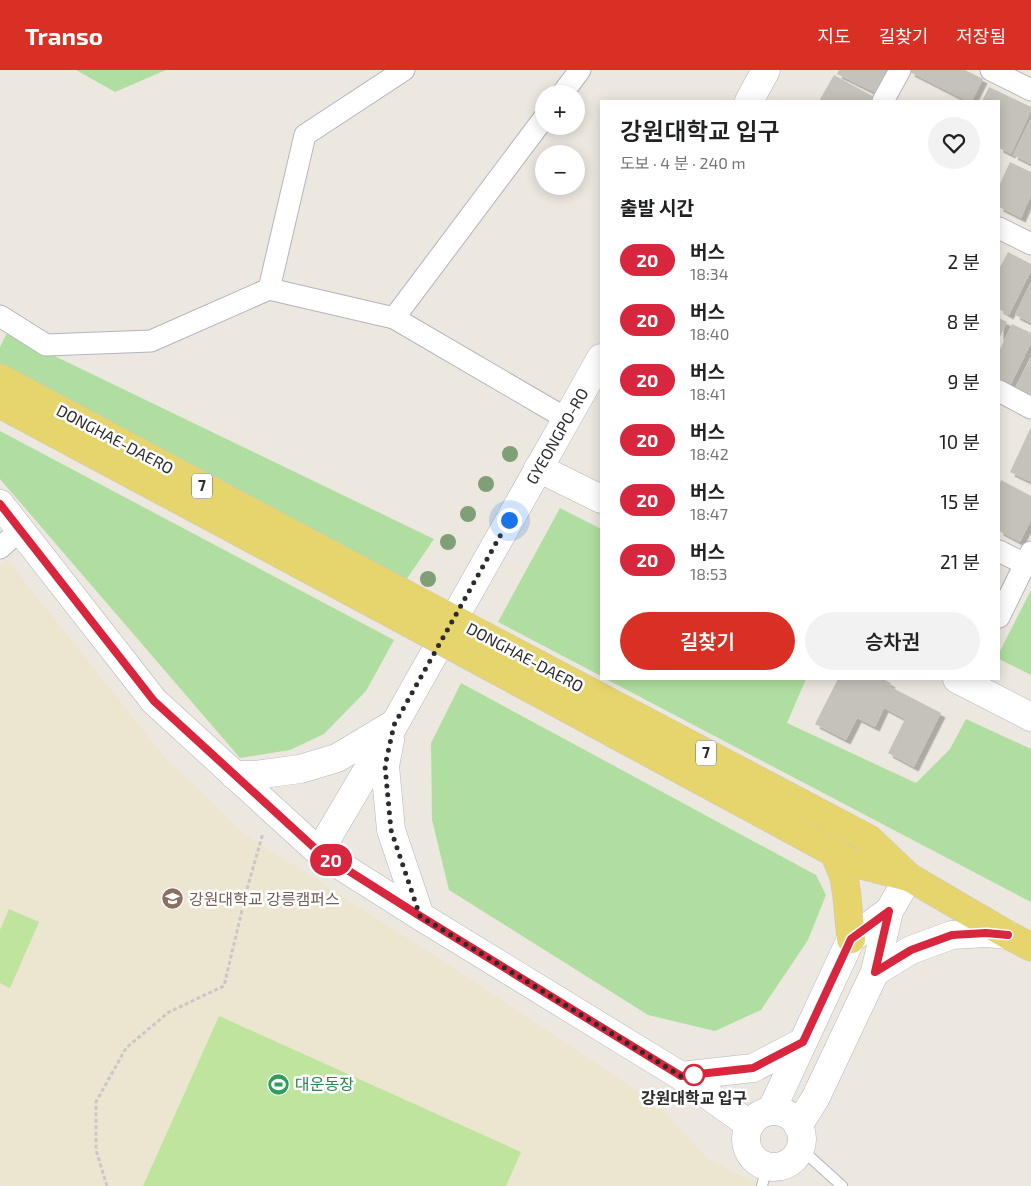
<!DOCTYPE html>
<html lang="ko">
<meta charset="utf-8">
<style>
:root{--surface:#fff;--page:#f2f2f2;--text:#202124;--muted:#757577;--accent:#d93025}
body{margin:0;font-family:"Exo 2","Noto Sans KR",sans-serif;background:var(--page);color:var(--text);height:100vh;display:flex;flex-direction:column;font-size:19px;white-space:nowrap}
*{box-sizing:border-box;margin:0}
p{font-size:16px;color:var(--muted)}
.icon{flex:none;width:28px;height:28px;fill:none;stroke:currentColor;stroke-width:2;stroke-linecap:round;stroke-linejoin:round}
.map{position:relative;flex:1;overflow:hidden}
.details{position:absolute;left:600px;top:30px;width:400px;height:580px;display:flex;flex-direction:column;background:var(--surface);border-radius:0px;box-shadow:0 2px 12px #0003}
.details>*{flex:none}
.badge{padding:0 10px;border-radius:16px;font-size:18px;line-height:32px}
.fabs{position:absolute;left:535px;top:15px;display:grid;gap:10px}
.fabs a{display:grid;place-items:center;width:50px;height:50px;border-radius:50%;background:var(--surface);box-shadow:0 2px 12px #0003;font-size:25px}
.you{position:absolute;width:25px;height:25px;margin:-12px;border:4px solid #fff;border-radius:50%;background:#1a73e8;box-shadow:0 0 0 8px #1a73e833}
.map>.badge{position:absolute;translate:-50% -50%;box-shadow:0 0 0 2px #fff}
h2{padding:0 20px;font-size:19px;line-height:45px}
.round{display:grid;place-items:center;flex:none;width:52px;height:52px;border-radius:26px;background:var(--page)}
.head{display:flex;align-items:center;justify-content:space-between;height:85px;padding:0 20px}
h1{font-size:24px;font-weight:600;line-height:38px}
.cta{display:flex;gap:10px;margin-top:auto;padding:10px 20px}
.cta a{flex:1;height:58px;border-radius:30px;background:var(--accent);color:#fff;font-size:20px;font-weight:600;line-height:58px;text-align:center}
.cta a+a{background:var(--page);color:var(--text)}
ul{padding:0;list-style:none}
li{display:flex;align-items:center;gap:15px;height:60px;padding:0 20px}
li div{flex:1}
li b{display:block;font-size:19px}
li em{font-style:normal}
li .badge{min-width:55px;font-weight:700;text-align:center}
header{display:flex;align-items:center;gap:30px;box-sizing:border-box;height:70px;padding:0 25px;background:var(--accent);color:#fff}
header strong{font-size:24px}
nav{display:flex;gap:28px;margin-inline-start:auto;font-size:18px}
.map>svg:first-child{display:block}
.education{fill:#ece6d1}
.green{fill:#b0dea1}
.pitch{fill:#bfe49e}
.building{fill:#c5c2bb;filter:url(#shadow)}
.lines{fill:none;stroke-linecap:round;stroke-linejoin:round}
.lane-casing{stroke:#b3b4be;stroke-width:12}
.street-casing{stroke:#b3b4be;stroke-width:23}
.secondary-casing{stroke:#b3b4be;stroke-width:29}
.primary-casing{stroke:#c8c8c8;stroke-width:29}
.path{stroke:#c8c8c8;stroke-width:3;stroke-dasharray:4 2.5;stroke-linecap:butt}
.lane{stroke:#fff;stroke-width:10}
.street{stroke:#fff;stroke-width:21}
.secondary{stroke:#fff;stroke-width:28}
.primary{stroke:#e5d56c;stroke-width:28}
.primary-bridge-casing{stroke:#c8c8c8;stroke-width:29;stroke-linecap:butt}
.primary-bridge{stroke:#e5d56c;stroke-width:28}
.tree{fill:#809f77}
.line-casing{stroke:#fff;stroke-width:11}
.line{stroke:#d7263d;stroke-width:8}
.walk{stroke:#2c2c2c;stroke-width:5;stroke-dasharray:0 9}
.stop-dot{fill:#fff;stroke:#d7263d;stroke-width:2.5}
.labels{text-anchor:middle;stroke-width:5;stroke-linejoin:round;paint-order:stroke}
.shield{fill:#fff;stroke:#6b6b6b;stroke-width:1}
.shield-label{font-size:15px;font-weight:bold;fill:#2c2c2c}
.street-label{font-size:16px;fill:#2c2c2c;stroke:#fff}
.education-label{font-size:16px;fill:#785e54;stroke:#fff;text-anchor:start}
.leisure-label{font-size:16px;fill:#27864d;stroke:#fff;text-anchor:start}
.stop-label{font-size:16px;font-weight:bold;fill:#2c2c2c;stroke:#fff}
</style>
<header>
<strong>Transo</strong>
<nav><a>지도</a><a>길찾기</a><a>저장됨</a></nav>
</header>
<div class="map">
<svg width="1031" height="1116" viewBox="0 0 1031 1116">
<defs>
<filter id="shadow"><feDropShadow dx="4.5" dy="4.5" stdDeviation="0" flood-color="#0004"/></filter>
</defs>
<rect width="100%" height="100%" fill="#ece8e0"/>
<path class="education" d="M 7,489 L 164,686 L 244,763 L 448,894 L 659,1035 L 708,1089 L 763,1116 L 3,1116 L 0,1113 L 0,496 Z"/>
<g class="green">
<path d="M 76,0 L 166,0 L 115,22 Z"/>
<path d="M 7,263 L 434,469 L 406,510 L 0,302 L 0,277 Z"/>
<path d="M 0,361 L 394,570 L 366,621 L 324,664 L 290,680 L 240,688 L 0,409 Z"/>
<path d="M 560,438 L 601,459 L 601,606 L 498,552 Z"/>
<path d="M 1031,520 L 1031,605 L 999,589 L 999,583 Z"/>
<path d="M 606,609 L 806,609 L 787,653 L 916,713 L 950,679 L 966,649 L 1031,679 L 1031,832 Z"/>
<path d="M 461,613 L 816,805 L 826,825 L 808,870 L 761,940 L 715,961 L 648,945 L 449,820 L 432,750 L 431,673 Z"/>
</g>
<g class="pitch">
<path d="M 9,839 L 39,852 L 10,918 L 0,913 L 0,860 Z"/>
<path d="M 219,946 L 521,1082 L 506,1116 L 143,1116 Z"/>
</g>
<g class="building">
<path d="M 839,0 L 888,0 L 876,23 L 837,4 Z"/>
<path d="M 911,0 L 965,0 L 983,9 L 972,31 L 967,31 L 910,2 Z"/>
<path d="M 834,5 L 874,27 L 872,31 L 819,31 Z"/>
<path d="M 989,17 L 1031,37 L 1031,41 L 1011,84 L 999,78 L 999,31 L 982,31 Z"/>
<path d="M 1031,48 L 1031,94 L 1013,85 Z"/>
<path d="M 1010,92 L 1031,102 L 1031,125 L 1021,148 L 999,137 L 999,116 Z"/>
<path d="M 1008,182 L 1031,194 L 1031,201 L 1009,245 L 999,239 L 999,199 Z"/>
<path d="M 1031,212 L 1031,253 L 1015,245 Z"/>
<path d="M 999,248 L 1007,252 L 999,269 Z"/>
<path d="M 1012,254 L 1031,263 L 1031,273 L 1010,316 L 999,310 L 999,281 Z"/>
<path d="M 1031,288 L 1031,329 L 1014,320 Z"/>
<path d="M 1031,357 L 1031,412 L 1010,402 Z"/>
<path d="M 1001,410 L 1031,426 L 1031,450 L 1020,472 L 999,461 L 999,415 Z"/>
<path d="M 838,609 L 883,609 L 891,613 L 889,616 L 941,643 L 914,697 L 888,683 L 905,649 L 884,638 L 875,657 L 857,648 L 846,670 L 815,654 Z"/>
</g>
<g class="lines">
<defs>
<g id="lane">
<path d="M 800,1078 L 842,1116"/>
<path d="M 762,1116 L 767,1096"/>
</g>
<g id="street">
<path d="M 991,0 L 1031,20"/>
<path d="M 562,24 L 580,0"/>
<path d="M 883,31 L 900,0"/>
<path d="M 999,158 L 1031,174"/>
<path d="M 269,219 L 305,65 L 404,0"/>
<path d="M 0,246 L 46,275 L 151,271 L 269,219 L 394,248 L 567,349"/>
<path d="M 394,248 L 544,48"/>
<path d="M 999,321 L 1031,338"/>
<path d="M 0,478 L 20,460"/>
<path d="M 999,481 L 1025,494"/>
<path d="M 999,547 L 1031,482"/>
</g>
<g id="secondary">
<path d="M 749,31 L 766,0"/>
<path d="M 538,398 L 601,429"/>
<path d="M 0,434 L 154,631 L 319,782 L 420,846 L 681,1006 L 750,1055"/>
<path d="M 957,609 L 1031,647"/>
<path d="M 390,670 L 385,696 L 391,760 L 420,846"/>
<path d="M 234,705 L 255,705 L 300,699 L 337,688 L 392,655"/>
<path d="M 319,782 L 394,655 L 601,288"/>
<path d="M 889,841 L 909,807"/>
<path d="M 875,902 L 911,880 L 952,865 L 986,863 L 1008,865"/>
<path d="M 681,1006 L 753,998 L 803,972"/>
<path d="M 771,1041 L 851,869 L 889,841 L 875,902 L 816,1027 L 798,1056"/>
<circle cx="774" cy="1069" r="28"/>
</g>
<g id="primary">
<path d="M 0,308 L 405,524"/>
<path d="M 0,334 L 394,545"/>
<path d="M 494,571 L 869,769 L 909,807 L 1008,865 L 1031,877"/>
<path d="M 483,593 L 853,793 L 908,807"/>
<path d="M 834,783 L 844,807 L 847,827 L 851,869"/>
</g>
</defs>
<use href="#lane" class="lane-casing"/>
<use href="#street" class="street-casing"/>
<use href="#secondary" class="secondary-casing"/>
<use href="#primary" class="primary-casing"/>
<path class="path" d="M 107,1116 L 96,1080 L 96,1032 L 126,978 L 169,942 L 224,916 L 247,819 L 263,763"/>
<use href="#lane" class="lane"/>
<use href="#street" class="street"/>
<use href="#secondary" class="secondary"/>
<use href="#primary" class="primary"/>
<defs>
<g id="primary-bridge">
<path d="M 405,524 L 494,571"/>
<path d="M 394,545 L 483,593"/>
</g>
</defs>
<use href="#primary-bridge" class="primary-bridge-casing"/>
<use href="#primary-bridge" class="primary-bridge"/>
</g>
<g class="tree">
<circle cx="510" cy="384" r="8"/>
<circle cx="486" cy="414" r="8"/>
<circle cx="468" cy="444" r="8"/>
<circle cx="448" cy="472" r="8"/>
<circle cx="428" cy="509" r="8"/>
</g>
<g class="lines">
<defs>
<path id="line" d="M 0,434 L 154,631 L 319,782 L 420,846 L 681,1006 L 753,998 L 803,972 L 851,869 L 889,841 L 875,902 L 911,880 L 952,865 L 986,863 L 1008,865"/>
</defs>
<use href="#line" class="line-casing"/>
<use href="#line" class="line"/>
<path class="walk" d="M 509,450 L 394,655 L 385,696 L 391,760 L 420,846 L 681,1006 L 695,1005 L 694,1005"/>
</g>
<defs>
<symbol id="university-disc" viewBox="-11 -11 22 22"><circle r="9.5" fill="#8d6e63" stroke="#fff"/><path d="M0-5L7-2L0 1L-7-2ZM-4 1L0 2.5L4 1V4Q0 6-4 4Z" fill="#fff"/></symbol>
<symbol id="stadium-disc" viewBox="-11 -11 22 22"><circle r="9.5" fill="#2e9e5b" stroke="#fff"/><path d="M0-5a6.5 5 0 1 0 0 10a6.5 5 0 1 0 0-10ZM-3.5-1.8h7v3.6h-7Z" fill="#fff"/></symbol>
</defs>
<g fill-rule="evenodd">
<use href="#university-disc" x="160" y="816" width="25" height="25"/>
<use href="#stadium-disc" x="266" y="1002" width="25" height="25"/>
</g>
<circle class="stop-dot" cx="694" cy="1005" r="10"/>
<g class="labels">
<g class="shield">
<rect x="192" y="403.5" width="20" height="25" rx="4"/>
<rect x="696" y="670.5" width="20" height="25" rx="4"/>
</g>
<g class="shield-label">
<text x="202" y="421">7</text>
<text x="706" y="688">7</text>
</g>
<g class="street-label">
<text transform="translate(557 366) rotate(-60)" y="6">GYEONGPO-RO</text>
<text transform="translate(115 369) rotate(28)" y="6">DONGHAE-DAERO</text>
<text transform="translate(525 587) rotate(28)" y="6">DONGHAE-DAERO</text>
</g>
<g class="education-label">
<text x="189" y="835">강원대학교 강릉캠퍼스</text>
</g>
<g class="leisure-label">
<text x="295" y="1020">대운동장</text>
</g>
<g class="stop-label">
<text x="694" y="1034">강원대학교 입구</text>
</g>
</g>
</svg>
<div class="fabs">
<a>+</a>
<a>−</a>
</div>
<div class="you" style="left:509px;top:450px"></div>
<b class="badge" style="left:331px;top:790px;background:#d7263d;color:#fff">20</b>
<section class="details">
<div class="head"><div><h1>강원대학교 입구</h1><p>도보 · 4 분 · 240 m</p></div><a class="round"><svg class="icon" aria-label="heart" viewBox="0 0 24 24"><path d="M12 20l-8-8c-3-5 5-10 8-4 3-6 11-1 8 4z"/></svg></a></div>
<h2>출발 시간</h2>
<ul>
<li><span class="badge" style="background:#d7263d;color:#fff">20</span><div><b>버스</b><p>18:34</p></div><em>2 분</em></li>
<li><span class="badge" style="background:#d7263d;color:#fff">20</span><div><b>버스</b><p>18:40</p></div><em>8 분</em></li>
<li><span class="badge" style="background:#d7263d;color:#fff">20</span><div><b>버스</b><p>18:41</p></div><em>9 분</em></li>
<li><span class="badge" style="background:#d7263d;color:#fff">20</span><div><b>버스</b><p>18:42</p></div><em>10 분</em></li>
<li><span class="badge" style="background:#d7263d;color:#fff">20</span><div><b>버스</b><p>18:47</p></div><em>15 분</em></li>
<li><span class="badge" style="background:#d7263d;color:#fff">20</span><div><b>버스</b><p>18:53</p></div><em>21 분</em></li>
</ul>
<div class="cta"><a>길찾기</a><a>승차권</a></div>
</section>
</div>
